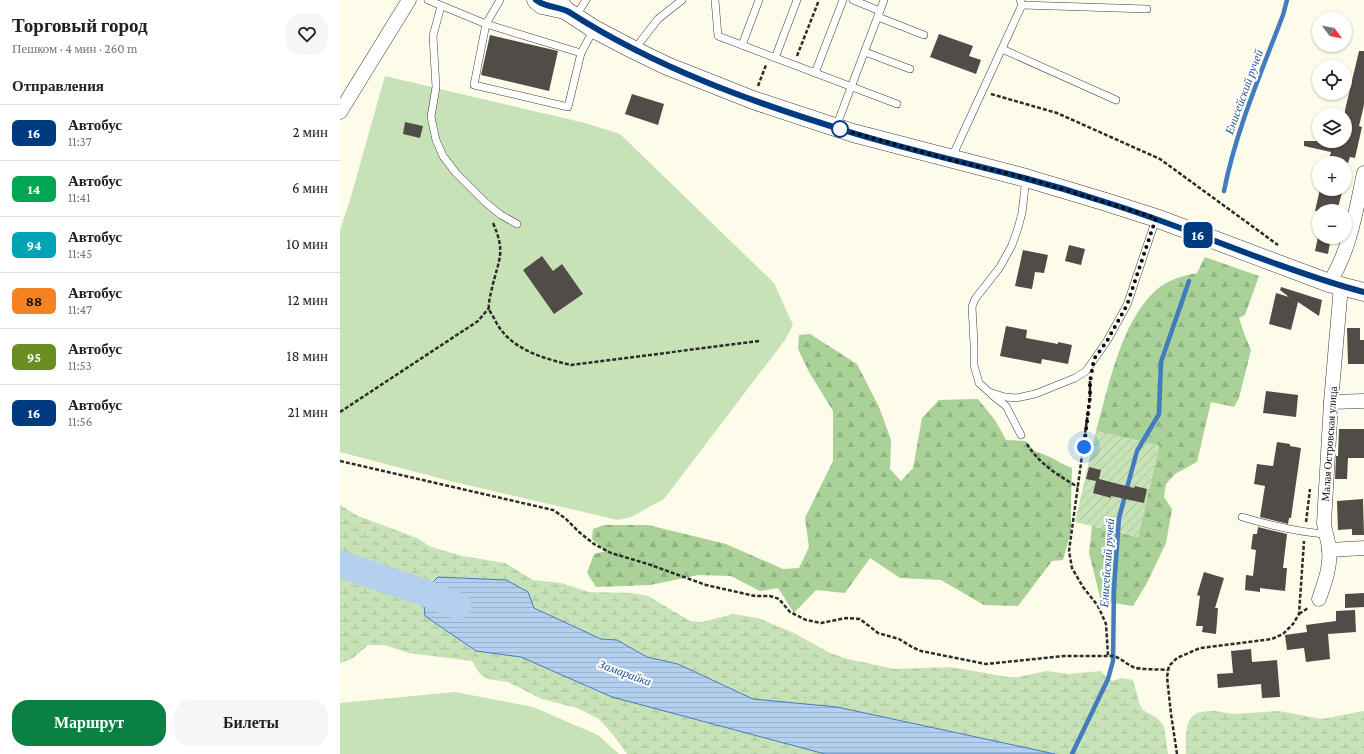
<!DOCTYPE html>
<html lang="ru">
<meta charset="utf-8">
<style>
:root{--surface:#fff;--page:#f6f6f6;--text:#202124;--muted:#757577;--line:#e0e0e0;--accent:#0b8043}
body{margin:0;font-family:"Crimson Pro",serif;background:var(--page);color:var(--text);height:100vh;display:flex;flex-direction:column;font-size:15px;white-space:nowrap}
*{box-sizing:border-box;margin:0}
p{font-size:13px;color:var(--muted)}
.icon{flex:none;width:22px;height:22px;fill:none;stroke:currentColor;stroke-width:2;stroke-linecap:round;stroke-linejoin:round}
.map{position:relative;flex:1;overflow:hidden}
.side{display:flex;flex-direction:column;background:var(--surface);width:340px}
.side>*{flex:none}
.badge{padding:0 8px;border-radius:6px;font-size:14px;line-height:26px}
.needle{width:26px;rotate:122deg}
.buttons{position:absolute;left:972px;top:12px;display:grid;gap:8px}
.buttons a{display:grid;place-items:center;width:40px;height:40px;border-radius:50%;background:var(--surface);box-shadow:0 1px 3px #0004;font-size:20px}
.you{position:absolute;width:20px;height:20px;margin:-10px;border:3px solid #fff;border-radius:50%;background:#1a73e8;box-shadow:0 0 0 6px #1a73e833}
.map>.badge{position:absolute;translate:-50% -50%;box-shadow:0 0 0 2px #fff}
h2{padding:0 12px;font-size:15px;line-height:36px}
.round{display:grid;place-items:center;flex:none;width:42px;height:42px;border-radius:16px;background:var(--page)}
.headline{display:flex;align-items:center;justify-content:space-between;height:68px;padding:0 12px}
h1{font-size:19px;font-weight:700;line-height:30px}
.button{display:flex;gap:8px;margin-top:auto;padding:8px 12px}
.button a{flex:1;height:46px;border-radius:16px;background:var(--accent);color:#fff;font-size:16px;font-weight:700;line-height:46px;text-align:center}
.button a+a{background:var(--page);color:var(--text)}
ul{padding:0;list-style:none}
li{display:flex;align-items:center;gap:12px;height:56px;padding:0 12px;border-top:1px solid var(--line)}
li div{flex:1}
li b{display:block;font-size:15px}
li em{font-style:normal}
li .badge{min-width:44px;font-weight:700;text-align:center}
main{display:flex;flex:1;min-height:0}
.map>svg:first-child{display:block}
.grass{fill:#c8e2b7}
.forest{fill:url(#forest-firs)}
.wetland{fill:url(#wetland-marsh)}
.garden{fill:url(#garden-furrows)}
.water{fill:url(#water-rules);stroke:#427cbe}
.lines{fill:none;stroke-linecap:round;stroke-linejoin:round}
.stream{stroke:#427cbe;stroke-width:4.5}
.river{stroke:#b3d0ef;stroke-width:27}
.building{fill:#514c47}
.service-casing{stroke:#3d3d3d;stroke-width:8}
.minor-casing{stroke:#3d3d3d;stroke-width:15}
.tertiary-casing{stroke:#3d3d3d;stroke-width:19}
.path{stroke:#2c2c2c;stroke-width:2.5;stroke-dasharray:4 2;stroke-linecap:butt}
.service{stroke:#fff;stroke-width:7}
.minor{stroke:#fff;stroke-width:14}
.tertiary{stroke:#fff;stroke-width:18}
.line-casing{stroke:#fff;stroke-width:9}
.line{stroke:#003b80;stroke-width:6}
.walk{stroke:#0a0a0a;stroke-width:4;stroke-dasharray:0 7.2}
.stop-dot{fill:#fff;stroke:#003b80;stroke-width:2}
.labels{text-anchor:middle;stroke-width:4;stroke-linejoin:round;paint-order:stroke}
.street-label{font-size:11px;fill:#0a0a0a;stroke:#fff}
.water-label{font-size:12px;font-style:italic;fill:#22508d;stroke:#fff}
</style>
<main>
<section class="side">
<div class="headline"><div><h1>Торговый город</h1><p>Пешком · 4 мин · 260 m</p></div><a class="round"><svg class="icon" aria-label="heart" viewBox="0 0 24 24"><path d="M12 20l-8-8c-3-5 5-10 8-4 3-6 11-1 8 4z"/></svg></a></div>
<h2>Отправления</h2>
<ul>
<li><span class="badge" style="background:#003b80;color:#fff">16</span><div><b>Автобус</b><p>11:37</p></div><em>2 мин</em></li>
<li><span class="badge" style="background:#00a651;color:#fff">14</span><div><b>Автобус</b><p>11:41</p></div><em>6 мин</em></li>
<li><span class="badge" style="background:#00a3b4;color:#fff">94</span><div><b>Автобус</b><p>11:45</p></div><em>10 мин</em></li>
<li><span class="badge" style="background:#f58220;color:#111">88</span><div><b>Автобус</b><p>11:47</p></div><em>12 мин</em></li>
<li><span class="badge" style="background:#6b8e23;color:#fff">95</span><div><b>Автобус</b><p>11:53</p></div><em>18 мин</em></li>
<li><span class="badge" style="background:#003b80;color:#fff">16</span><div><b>Автобус</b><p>11:56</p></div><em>21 мин</em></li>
</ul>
<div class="button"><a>Маршрут</a><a>Билеты</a></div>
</section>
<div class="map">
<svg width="1024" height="754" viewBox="0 0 1024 754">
<defs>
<pattern id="forest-firs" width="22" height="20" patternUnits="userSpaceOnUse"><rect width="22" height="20" fill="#aad198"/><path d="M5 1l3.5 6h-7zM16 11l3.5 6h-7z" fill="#91b282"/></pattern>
<pattern id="wetland-marsh" width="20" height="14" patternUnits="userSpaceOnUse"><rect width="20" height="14" fill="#c8e2b7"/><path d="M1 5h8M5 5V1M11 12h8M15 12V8" fill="none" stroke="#aac19c"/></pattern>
<pattern id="garden-furrows" width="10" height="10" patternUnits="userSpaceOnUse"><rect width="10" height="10" fill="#c8e2b7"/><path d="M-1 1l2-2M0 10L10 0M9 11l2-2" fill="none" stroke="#aac19c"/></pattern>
<pattern id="water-rules" width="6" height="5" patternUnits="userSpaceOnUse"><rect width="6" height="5" fill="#b3d0ef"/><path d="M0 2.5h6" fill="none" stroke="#99b1cc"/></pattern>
</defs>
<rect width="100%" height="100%" fill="#fdfbe9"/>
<g class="grass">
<path d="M 45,76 L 245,123 L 280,134 L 434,283 L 453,325 L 445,340 L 324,499 L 291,517 L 278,520 L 110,481 L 0,452 L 0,230 L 10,200 Z"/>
<path d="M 115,692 L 193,707 L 258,735 L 279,754 L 0,754 L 0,703 Z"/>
</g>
<g class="forest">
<path d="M 865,257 L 919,276 L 905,315 L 899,318 L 905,336 L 911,350 L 899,398 L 894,407 L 871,402 L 857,462 L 835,474 L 826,484 L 824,497 L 832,509 L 826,543 L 807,583 L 793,606 L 761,601 L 749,553 L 752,526 L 798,537 L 819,446 L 756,431 C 769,386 780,324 815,291 C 827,280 842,276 857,273 Z"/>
<path d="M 470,334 L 517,364 L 539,407 L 551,440 L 550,469 L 561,481 L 573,468 L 582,418 L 599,400 L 638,399 L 655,420 L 666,440 L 686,441 C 696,455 698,451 712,458 C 719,462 724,465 732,468 L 731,501 L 731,531 L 723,560 L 712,561 L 678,606 L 644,605 L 601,580 L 560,578 L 530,558 L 505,593 L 476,590 L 454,613 L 438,588 L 420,591 L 391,576 L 359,575 L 310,585 L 256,587 L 247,573 L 254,554 L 266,551 L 252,539 L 253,529 L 264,525 L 308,525 L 386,544 L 443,569 L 459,568 L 469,547 L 465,518 L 493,461 L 493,411 L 469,372 L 458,349 L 459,335 Z"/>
</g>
<g class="wetland">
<path d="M 0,505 L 18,516 L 77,538 L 91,547 L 122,556 L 165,563 L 193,580 L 221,583 L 249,592 L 292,593 L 308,596 L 350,621 L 362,622 L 393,614 L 418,618 L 454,633 L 488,652 L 504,658 L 554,669 L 610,667 L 668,677 L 679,677 L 707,671 L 729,674 L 761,671 L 768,679 L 773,681 L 782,678 L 793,680 L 800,705 L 803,710 L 817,718 L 824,726 L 828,754 L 715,754 L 497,707 L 413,699 L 339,664 L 307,657 L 277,640 L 261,639 L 193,608 L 188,592 L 166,580 L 98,577 L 86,616 L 136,651 L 181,657 L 272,697 L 485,754 L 287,754 L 275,737 L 259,719 L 237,708 L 202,699 L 168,682 L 148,679 L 140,674 L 132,661 L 69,653 L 44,645 L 28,645 L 12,659 L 0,663 Z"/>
<path d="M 875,711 L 894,714 L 939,711 L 982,719 L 1024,711 L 1024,754 L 846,754 C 846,739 843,716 861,712 C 865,711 870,711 875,711 Z"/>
</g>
<path class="garden" d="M 756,431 L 819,445 L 798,537 L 735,522 Z"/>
<path class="water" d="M 98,577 L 166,580 L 188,592 L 194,608 L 261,639 L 277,640 L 307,657 L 338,664 L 413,699 L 497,707 L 715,754 L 485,754 L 272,697 L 181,657 L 136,651 L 85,616 L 83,592 Z"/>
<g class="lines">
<g class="stream">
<path d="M 884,191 C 896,130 921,73 943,15 L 947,0"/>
<path d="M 732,754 L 768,679 L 773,661 L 774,588 L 779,518 L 797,451 L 819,414 L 821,362 L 849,281"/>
</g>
<path class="river" d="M 0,564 L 83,592 L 118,606"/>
</g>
<g class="building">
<path d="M 599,34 L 633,46 L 629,56 L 641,60 L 636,74 L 590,57 Z"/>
<path d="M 150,35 L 218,51 L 209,91 L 141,75 Z"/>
<path d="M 1019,51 L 1024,51 L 1024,105 L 1019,126 L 1022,127 L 1015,158 L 1010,157 L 1008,163 L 988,163 L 991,152 L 964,146 L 964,141 L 1005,141 L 1005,110 Z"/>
<path d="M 292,94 L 324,104 L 318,125 L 285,114 Z"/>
<path d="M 65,122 L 83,126 L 80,138 L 63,134 Z"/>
<path d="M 980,189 L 1003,189 L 997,211 L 975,211 Z"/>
<path d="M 978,237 L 991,237 L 988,254 L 975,251 Z"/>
<path d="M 729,245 L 745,249 L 741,265 L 725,261 Z"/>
<path d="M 683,250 L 708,255 L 704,273 L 695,272 L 692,289 L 675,286 Z"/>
<path d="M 202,256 L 213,271 L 222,264 L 243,294 L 214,314 L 183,270 Z"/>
<path d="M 941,287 L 982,300 L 979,316 L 958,302 L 951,330 L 929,324 L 936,293 L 949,297 L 940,290 Z"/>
<path d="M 666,326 L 687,330 L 686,338 L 718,344 L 718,342 L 732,345 L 728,364 L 702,359 L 701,364 L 660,356 Z"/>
<path d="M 1007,328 L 1020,328 L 1020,340 L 1024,340 L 1024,364 L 1008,364 Z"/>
<path d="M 926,391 L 958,395 L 956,417 L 923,413 Z"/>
<path d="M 999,429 L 1024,429 L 1024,458 L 1008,458 L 1007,479 L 995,479 L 996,456 L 998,456 Z"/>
<path d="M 937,442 L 950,444 L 950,446 L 961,448 L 951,518 L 949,518 L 948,524 L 920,517 L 925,486 L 914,484 L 917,464 L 933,466 Z"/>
<path d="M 749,467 L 761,470 L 759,479 L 794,488 L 795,486 L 807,489 L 804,503 L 771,496 L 771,498 L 753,493 L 756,481 L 746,479 Z"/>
<path d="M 1023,499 L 1024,535 L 1012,535 L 1012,529 L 998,530 L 997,501 Z"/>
<path d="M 918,527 L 947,534 L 943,568 L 947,568 L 945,591 L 920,588 L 920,592 L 905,590 L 906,575 L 913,576 L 916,550 L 911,549 L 913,534 L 917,534 Z"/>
<path d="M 864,572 L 884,578 L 875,608 L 878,608 L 876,634 L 862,632 L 863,626 L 856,626 L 860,596 L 857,595 Z"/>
<path d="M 1024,593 L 1024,607 L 1005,608 L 1005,594 Z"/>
<path d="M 1015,610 L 1016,632 L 988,634 L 990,659 L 966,662 L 964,648 L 947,650 L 945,635 L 967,632 L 966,625 L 996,621 L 996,611 Z"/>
<path d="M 911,649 L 912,662 L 937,660 L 940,697 L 922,698 L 921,684 L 878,688 L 877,674 L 893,673 L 891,651 Z"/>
</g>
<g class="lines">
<defs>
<g id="service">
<path d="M 88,0 L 146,24 L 241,53"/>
<path d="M 160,0 L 146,24 L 134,85 L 228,107 L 241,53 L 254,29"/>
<path d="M 375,0 L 378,36 L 557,104"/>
<path d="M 513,0 L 540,11"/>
<path d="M 682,5 L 807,9"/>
<path d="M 101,6 L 93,36 L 96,87 L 91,117 L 96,140 L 103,156 L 116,173 L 145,202 L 161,215 L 177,224"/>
<path d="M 235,17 L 246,0"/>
<path d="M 538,17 L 584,35"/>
<path d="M 402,45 L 419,0"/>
<path d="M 662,49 L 776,100"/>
<path d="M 294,50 L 318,19 L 342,0"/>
<path d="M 525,52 L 570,69"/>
<path d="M 435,58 L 457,0"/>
<path d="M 475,73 L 503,0"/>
<path d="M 496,127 L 544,0"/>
<path d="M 612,157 L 682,5 L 680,0"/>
<path d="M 686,178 L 682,213 L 678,228 L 672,245 L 660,267 L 635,299 L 632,307 L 634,343 L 634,365 L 639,383 L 649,392 L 665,397 L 676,398 L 695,394 L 735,378 L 746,371 L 767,341 L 787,305 L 816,219"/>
<path d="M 652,395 L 666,406 L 681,435"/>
<path d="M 902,517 C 929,525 956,532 985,534"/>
</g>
<g id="minor">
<path d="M 0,112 L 69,0"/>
<path d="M 989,283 C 1010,251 1016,210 1024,173"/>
<path d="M 991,402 L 1024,401"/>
<path d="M 989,550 L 1024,548"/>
<path d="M 979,599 C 984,584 991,567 989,550 C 989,542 985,533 984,523 L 991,402 L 1001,286"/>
</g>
<g id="tertiary">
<path d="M 196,0 L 202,5 L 225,10"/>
<path d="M 218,0 L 225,10 L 254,29 L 294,50 L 327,66 L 413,100 L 513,133 L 686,178 L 766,202 L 816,218 L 989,283 L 1024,292"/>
</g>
</defs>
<use href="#service" class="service-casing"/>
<use href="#minor" class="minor-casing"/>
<use href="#tertiary" class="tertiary-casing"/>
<g class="path">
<path d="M 457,56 L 479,0"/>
<path d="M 418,86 L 426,65"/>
<path d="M 651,94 L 717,113 L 820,159 L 938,245"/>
<path d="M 153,223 C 166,253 159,258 152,288 C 151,293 148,303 149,309 C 150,312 153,316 155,320 C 169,349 202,358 231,365 L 419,341"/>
<path d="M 750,381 L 750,397 L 729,551 L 732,568 L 743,587 L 758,606 L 766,624 L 768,655"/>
<path d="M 0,412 L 138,321 L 149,308"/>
<path d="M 687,444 C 698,463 719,476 738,487"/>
<path d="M 0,461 L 213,510 L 225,518 L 239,532 L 254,544 L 271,553 L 308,564 L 366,585 L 415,596 L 430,596 L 439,599 L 450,612 L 466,620 L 481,623 L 506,618 L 520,619 L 538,633 L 559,639 L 572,647 L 581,651 L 646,664 L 724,656 L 773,656 C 781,658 785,663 793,667 C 801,670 818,669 828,670"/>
<path d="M 966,522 L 970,489"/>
<path d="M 959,614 L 968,608"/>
<path d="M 837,754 L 831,714 L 827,677 L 829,666 L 837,658 L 860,648 L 932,639 L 943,634 L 953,624 L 959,614 L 964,541"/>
</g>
<use href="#service" class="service"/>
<use href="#minor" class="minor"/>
<use href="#tertiary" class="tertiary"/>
</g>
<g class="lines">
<defs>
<path id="line" d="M 196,0 C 206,8 218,6 229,12 C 316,68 414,103 513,133 C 569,150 627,163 684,178 C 711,185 738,193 765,202 C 821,219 876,242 931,262 C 962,273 992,284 1024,292"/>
</defs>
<use href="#line" class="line-casing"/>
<use href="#line" class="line"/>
<path class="walk" d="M 500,129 L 496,128 L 611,160 L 686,178 L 816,218 L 787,305 L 767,341 L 754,359 L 750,382 L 750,397 L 744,447"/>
</g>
<circle class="stop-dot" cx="500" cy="129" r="8"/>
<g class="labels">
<g class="street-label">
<text transform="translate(989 444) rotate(-86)" y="4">Малая Островская улица</text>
</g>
<g class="water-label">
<text transform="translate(904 92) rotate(-70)" y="4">Енисейский ручей</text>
<text transform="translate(767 563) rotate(-86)" y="4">Енисейский ручей</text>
<text transform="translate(285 673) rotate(20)" y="4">Замарайка</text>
</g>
</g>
</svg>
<div class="buttons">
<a><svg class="needle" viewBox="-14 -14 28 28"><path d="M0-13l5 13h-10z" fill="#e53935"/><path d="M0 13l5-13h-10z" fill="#757577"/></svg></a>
<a><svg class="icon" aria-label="locate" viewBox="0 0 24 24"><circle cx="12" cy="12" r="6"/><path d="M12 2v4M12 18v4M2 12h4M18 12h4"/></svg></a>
<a><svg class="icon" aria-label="layers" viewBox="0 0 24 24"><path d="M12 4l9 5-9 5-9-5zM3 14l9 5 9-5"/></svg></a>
<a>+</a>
<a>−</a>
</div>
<div class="you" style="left:744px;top:447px"></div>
<b class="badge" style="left:858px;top:235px;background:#003b80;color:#fff">16</b>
</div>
</main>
